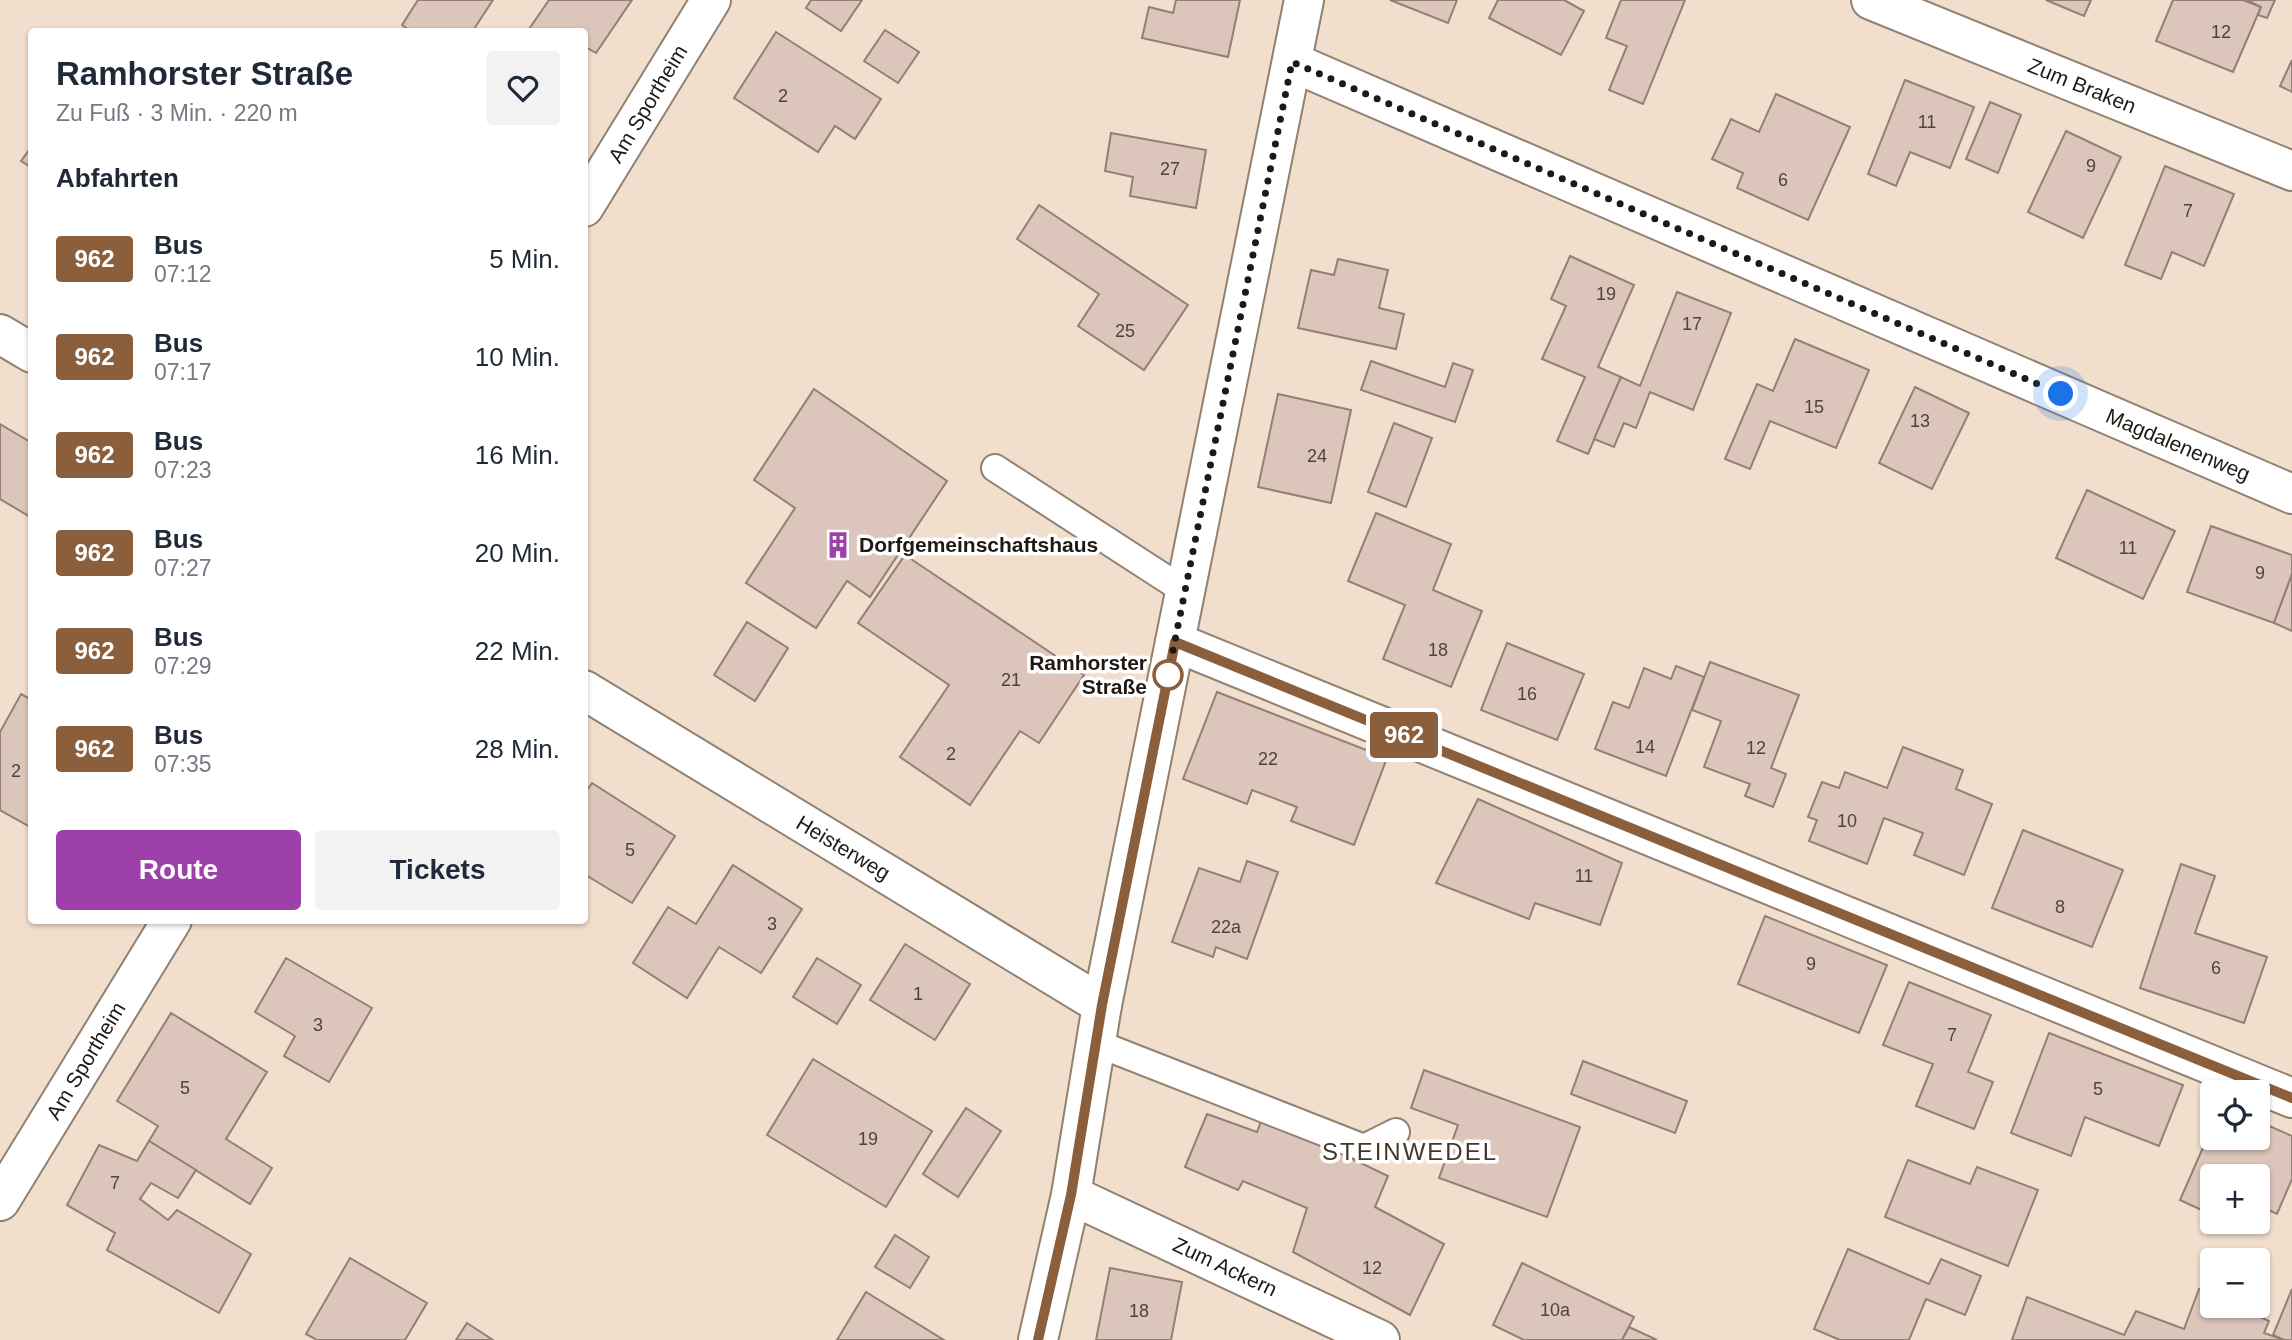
<!DOCTYPE html>
<html lang="de">
<meta charset="utf-8">
<style>
:root{--surface:#fff;--page:#f2f2f3;--text:#1f2937;--muted:#747a83;--accent:#9d40aa}
body{margin:0;font-family:Arial,sans-serif;background:var(--page);color:var(--text);height:100vh;display:flex;flex-direction:column;font-size:26px;white-space:nowrap}
*{box-sizing:border-box;margin:0}
p{font-size:23px;color:var(--muted)}
.icon{flex:none;width:38px;height:38px;fill:none;stroke:currentColor;stroke-width:2;stroke-linecap:round;stroke-linejoin:round}
.map{position:relative;flex:1;overflow:hidden}
.details{position:absolute;left:28px;top:28px;width:560px;height:896px;display:flex;flex-direction:column;background:var(--surface);border-radius:7px;box-shadow:0 2px 5px #0004}
.details>*{flex:none}
.badge{padding:0 14px;border-radius:5px;font-size:24px;line-height:46px}
.buttons{position:absolute;left:2200px;top:1080px;display:grid;gap:14px}
.buttons a{display:grid;place-items:center;width:70px;height:70px;border-radius:7px;background:var(--surface);box-shadow:0 2px 5px #0004;font-size:35px}
.you{position:absolute;width:35px;height:35px;margin:-18px;border:5px solid #fff;border-radius:50%;background:#1a73e8;box-shadow:0 0 0 10px #1a73e833}
.map>.badge{position:absolute;translate:-50% -50%;box-shadow:0 0 0 4px #fff}
h2{padding:0 28px;font-size:26px;line-height:63px}
.round{display:grid;place-items:center;flex:none;width:74px;height:74px;border-radius:7px;background:var(--page)}
.headline{display:flex;align-items:center;justify-content:space-between;height:119px;padding:0 28px}
h1{font-size:33px;font-weight:700;line-height:52px}
.action{display:flex;gap:14px;margin-top:auto;padding:14px 28px}
.action a{flex:1;height:80px;border-radius:7px;background:var(--accent);color:#fff;font-size:28px;font-weight:700;line-height:80px;text-align:center}
.action a+a{background:var(--page);color:var(--text)}
ul{padding:0;list-style:none}
li{display:flex;align-items:center;gap:21px;height:98px;padding:0 28px}
li div{flex:1}
li b{display:block;font-size:26px}
li em{font-style:normal}
li .badge{min-width:77px;font-weight:700;text-align:center}
.map>svg:first-child{display:block}
.building{fill:#dcc5ba;stroke:#947f74;stroke-width:2}
.lines{fill:none;stroke-linecap:round;stroke-linejoin:round}
.lane-casing{stroke:#918171;stroke-width:30}
.street-casing{stroke:#918171;stroke-width:42}
.lane{stroke:#fff;stroke-width:26}
.street{stroke:#fff;stroke-width:38}
.line-casing{stroke:#fff;stroke-width:16}
.line{stroke:#8b5e3c;stroke-width:10}
.walk{stroke:#201913;stroke-width:7;stroke-dasharray:0 12.6}
.stop-dot{fill:#fff;stroke:#8b5e3c;stroke-width:3.5}
.labels{text-anchor:middle;stroke-width:7;stroke-linejoin:round;paint-order:stroke}
.number-label{font-size:18px;fill:#4f443d}
.street-label{font-size:21px;fill:#201913;stroke:#fff}
.poi-label{font-size:21px;font-weight:bold;fill:#201913;stroke:#fff;text-anchor:start}
.stop-label{font-size:21px;font-weight:bold;fill:#201913;stroke:#fff;text-anchor:end}
.quarter-label{font-size:24px;letter-spacing:2px;fill:#443628;stroke:#fff}
</style>
<div class="map">
<svg width="2292" height="1340" viewBox="0 0 2292 1340">
<rect width="100%" height="100%" fill="#f1decd"/>
<g class="building">
<path d="M 418,0 L 493,0 L 472,32 L 412,32 L 402,25 Z"/>
<path d="M 549,0 L 632,0 L 596,53 L 584,46 L 584,32 L 527,32 Z"/>
<path d="M 811,0 L 862,0 L 841,31 L 806,8 Z"/>
<path d="M 1176,0 L 1240,0 L 1228,57 L 1142,38 L 1149,7 L 1173,13 Z"/>
<path d="M 1390,0 L 1457,0 L 1448,23 Z"/>
<path d="M 1498,0 L 1564,0 L 1584,11 L 1561,55 L 1489,18 Z"/>
<path d="M 1621,0 L 1685,0 L 1643,104 L 1609,90 L 1627,46 L 1606,38 Z"/>
<path d="M 2046,0 L 2091,0 L 2084,16 Z"/>
<path d="M 2173,0 L 2243,0 L 2261,7 L 2233,72 L 2156,41 Z"/>
<path d="M 2247,0 L 2275,0 L 2267,18 L 2258,15 L 2261,7 Z"/>
<path d="M 885,30 L 919,52 L 898,83 L 864,61 Z"/>
<path d="M 776,32 L 881,99 L 855,139 L 835,126 L 818,152 L 734,98 Z"/>
<path d="M 2292,60 L 2292,92 L 2280,86 Z"/>
<path d="M 1905,80 L 1974,107 L 1950,168 L 1910,152 L 1896,186 L 1868,174 Z"/>
<path d="M 1776,94 L 1850,127 L 1808,220 L 1737,188 L 1743,173 L 1712,159 L 1731,119 L 1759,132 Z"/>
<path d="M 1990,102 L 2021,115 L 1998,173 L 1966,159 Z"/>
<path d="M 2066,131 L 2121,157 L 2083,238 L 2028,212 Z"/>
<path d="M 1111,133 L 1206,150 L 1196,208 L 1130,196 L 1133,177 L 1105,171 Z"/>
<path d="M 32,146 L 32,168 L 21,161 Z"/>
<path d="M 2165,166 L 2234,194 L 2204,266 L 2172,252 L 2161,279 L 2125,265 Z"/>
<path d="M 1039,205 L 1188,305 L 1144,370 L 1078,326 L 1099,294 L 1017,239 Z"/>
<path d="M 1570,256 L 1634,285 L 1598,367 L 1621,377 L 1588,454 L 1557,441 L 1585,377 L 1542,359 L 1566,306 L 1551,299 Z"/>
<path d="M 1338,259 L 1388,270 L 1379,308 L 1404,314 L 1396,349 L 1298,328 L 1311,270 L 1334,275 Z"/>
<path d="M 1677,292 L 1731,313 L 1693,410 L 1650,392 L 1636,428 L 1624,423 L 1614,447 L 1594,439 L 1621,377 L 1640,386 Z"/>
<path d="M 1795,339 L 1869,370 L 1836,448 L 1770,421 L 1750,469 L 1725,459 L 1757,384 L 1773,391 Z"/>
<path d="M 1371,361 L 1445,387 L 1453,363 L 1473,370 L 1455,422 L 1361,390 Z"/>
<path d="M 1915,387 L 1969,413 L 1932,489 L 1879,463 Z"/>
<path d="M 814,389 L 947,481 L 870,597 L 847,581 L 816,628 L 746,583 L 795,508 L 754,480 Z"/>
<path d="M 1278,394 L 1351,410 L 1331,503 L 1258,487 Z"/>
<path d="M 1394,423 L 1432,438 L 1406,507 L 1368,492 Z"/>
<path d="M 0,424 L 32,443 L 32,518 L 0,499 Z"/>
<path d="M 2087,490 L 2175,531 L 2143,599 L 2056,558 Z"/>
<path d="M 1376,513 L 1451,544 L 1433,590 L 1482,611 L 1451,687 L 1383,659 L 1405,605 L 1348,581 Z"/>
<path d="M 2211,526 L 2292,555 L 2292,574 L 2274,623 L 2187,592 Z"/>
<path d="M 905,555 L 1084,675 L 1039,743 L 1020,731 L 970,805 L 900,757 L 949,685 L 858,623 Z"/>
<path d="M 2292,574 L 2292,631 L 2274,623 Z"/>
<path d="M 747,622 L 788,648 L 755,701 L 714,675 Z"/>
<path d="M 1507,643 L 1584,674 L 1557,740 L 1481,710 Z"/>
<path d="M 1710,662 L 1799,695 L 1771,768 L 1786,774 L 1773,807 L 1745,796 L 1750,784 L 1704,767 L 1721,721 L 1692,710 Z"/>
<path d="M 1676,666 L 1704,677 L 1666,776 L 1595,749 L 1613,702 L 1629,708 L 1644,668 L 1671,679 Z"/>
<path d="M 1217,692 L 1387,758 L 1354,845 L 1291,821 L 1297,807 L 1252,790 L 1247,804 L 1183,779 Z"/>
<path d="M 21,694 L 32,700 L 32,828 L 0,810 L 0,732 Z"/>
<path d="M 1903,747 L 1963,770 L 1956,789 L 1992,804 L 1964,875 L 1914,855 L 1923,833 L 1884,818 L 1867,864 L 1809,841 L 1817,820 L 1808,817 L 1822,782 L 1839,788 L 1845,772 L 1887,788 Z"/>
<path d="M 592,783 L 675,836 L 632,903 L 584,874 L 584,794 Z"/>
<path d="M 1478,799 L 1622,863 L 1600,925 L 1535,903 L 1529,919 L 1436,883 Z"/>
<path d="M 2023,830 L 2123,870 L 2092,947 L 1992,908 Z"/>
<path d="M 1247,861 L 1278,872 L 1247,959 L 1216,947 L 1213,957 L 1172,942 L 1199,868 L 1240,882 Z"/>
<path d="M 2181,864 L 2215,876 L 2195,933 L 2267,957 L 2244,1023 L 2140,988 Z"/>
<path d="M 733,865 L 802,909 L 761,973 L 719,947 L 687,998 L 633,963 L 668,907 L 696,924 Z"/>
<path d="M 1765,916 L 1887,965 L 1859,1033 L 1738,984 Z"/>
<path d="M 905,944 L 970,984 L 935,1040 L 870,1000 Z"/>
<path d="M 286,958 L 372,1008 L 329,1082 L 284,1056 L 295,1036 L 255,1012 Z"/>
<path d="M 817,958 L 861,985 L 837,1024 L 793,997 Z"/>
<path d="M 1909,982 L 1991,1015 L 1968,1072 L 1993,1082 L 1974,1129 L 1916,1106 L 1933,1064 L 1883,1045 Z"/>
<path d="M 171,1013 L 267,1072 L 226,1139 L 272,1168 L 250,1204 L 149,1141 L 158,1126 L 117,1101 Z"/>
<path d="M 2049,1033 L 2183,1085 L 2159,1146 L 2085,1117 L 2071,1156 L 2011,1133 Z"/>
<path d="M 813,1059 L 932,1131 L 886,1207 L 767,1135 Z"/>
<path d="M 1583,1061 L 1687,1101 L 1675,1133 L 1571,1094 Z"/>
<path d="M 1424,1070 L 1580,1127 L 1547,1217 L 1439,1178 L 1458,1125 L 1411,1108 Z"/>
<path d="M 966,1108 L 1001,1131 L 958,1197 L 923,1174 Z"/>
<path d="M 1207,1114 L 1257,1132 L 1263,1116 L 1388,1176 L 1375,1207 L 1444,1244 L 1410,1315 L 1293,1252 L 1307,1208 L 1243,1181 L 1238,1190 L 1185,1167 Z"/>
<path d="M 2258,1121 L 2292,1136 L 2292,1179 L 2277,1214 L 2258,1205 L 2258,1176 L 2212,1176 L 2212,1215 L 2180,1200 L 2212,1127 L 2212,1138 L 2258,1138 Z"/>
<path d="M 149,1141 L 196,1170 L 178,1198 L 151,1183 L 140,1199 L 168,1220 L 177,1210 L 251,1254 L 219,1313 L 107,1250 L 115,1233 L 67,1205 L 99,1145 L 137,1161 Z"/>
<path d="M 1908,1160 L 1970,1184 L 1977,1167 L 2038,1190 L 2008,1266 L 1885,1217 Z"/>
<path d="M 895,1235 L 929,1257 L 910,1288 L 875,1267 Z"/>
<path d="M 1848,1249 L 1929,1284 L 1941,1259 L 1981,1276 L 1965,1315 L 1926,1299 L 1909,1340 L 1840,1340 L 1814,1329 Z"/>
<path d="M 350,1258 L 427,1303 L 405,1340 L 317,1340 L 306,1334 Z"/>
<path d="M 1522,1263 L 1634,1317 L 1622,1340 L 1524,1340 L 1493,1325 Z"/>
<path d="M 1110,1268 L 1182,1282 L 1171,1340 L 1096,1340 Z"/>
<path d="M 2199,1289 L 2212,1295 L 2212,1306 L 2236,1306 L 2269,1321 L 2264,1333 L 2284,1340 L 2012,1340 L 2027,1297 L 2124,1335 L 2136,1311 L 2184,1329 Z"/>
<path d="M 2292,1289 L 2292,1340 L 2284,1340 L 2273,1335 Z"/>
<path d="M 866,1292 L 944,1340 L 837,1340 Z"/>
<path d="M 467,1323 L 493,1340 L 456,1340 Z"/>
<path d="M 1629,1327 L 1657,1340 L 1622,1340 Z"/>
</g>
<g class="lines">
<defs>
<g id="lane">
<path d="M 995,468 L 1185,591"/>
<path d="M 1096,1043 L 1364,1148 L 1396,1132"/>
</g>
<g id="street">
<path d="M 1871,0 L 2292,171"/>
<path d="M 1292,62 L 2292,494"/>
<path d="M 584,207 L 711,0"/>
<path d="M 0,334 L 32,353"/>
<path d="M 1175,642 L 2292,1098"/>
<path d="M 584,690 L 1102,1005"/>
<path d="M 1071,1195 L 1380,1340"/>
<path d="M 0,1201 L 172,920"/>
<path d="M 1038,1340 L 1071,1195 L 1102,1005 L 1304,0"/>
</g>
</defs>
<use href="#lane" class="lane-casing"/>
<use href="#street" class="street-casing"/>
<use href="#lane" class="lane"/>
<use href="#street" class="street"/>
</g>
<g class="lines">
<defs>
<path id="line" d="M 1038,1340 L 1071,1195 L 1102,1005 L 1175,642 L 2292,1098"/>
</defs>
<use href="#line" class="line-casing"/>
<use href="#line" class="line"/>
<path class="walk" d="M 1168,675 L 1292,62 L 2061,394"/>
</g>
<defs>
<symbol id="building-bare" viewBox="-9 -9 18 18"><path d="M-4-6H4V6H1V3H-1V6H-4ZM-2.5-4.3h1.7v1.8h-1.7ZM.8-4.3h1.7v1.8H.8ZM-2.5-1h1.7V.8h-1.7ZM.8-1h1.7V.8H.8Z" fill="#9d40aa" stroke="#fff" stroke-width="2.5" paint-order="stroke"/></symbol>
</defs>
<g fill-rule="evenodd">
<use href="#building-bare" x="819" y="526" width="38" height="38"/>
</g>
<circle class="stop-dot" cx="1168" cy="675" r="14"/>
<g class="labels">
<g class="number-label">
<text x="2221" y="38">12</text>
<text x="783" y="102">2</text>
<text x="1927" y="128">11</text>
<text x="2091" y="172">9</text>
<text x="1170" y="175">27</text>
<text x="1783" y="186">6</text>
<text x="2188" y="217">7</text>
<text x="1606" y="300">19</text>
<text x="1692" y="330">17</text>
<text x="1125" y="337">25</text>
<text x="1814" y="413">15</text>
<text x="1920" y="427">13</text>
<text x="1317" y="462">24</text>
<text x="2128" y="554">11</text>
<text x="2260" y="579">9</text>
<text x="1438" y="656">18</text>
<text x="1011" y="686">21</text>
<text x="1527" y="700">16</text>
<text x="1645" y="753">14</text>
<text x="1756" y="754">12</text>
<text x="951" y="760">2</text>
<text x="1268" y="765">22</text>
<text x="16" y="777">2</text>
<text x="1847" y="827">10</text>
<text x="630" y="856">5</text>
<text x="1584" y="882">11</text>
<text x="2060" y="913">8</text>
<text x="772" y="930">3</text>
<text x="1226" y="933">22a</text>
<text x="1811" y="970">9</text>
<text x="2216" y="974">6</text>
<text x="918" y="1000">1</text>
<text x="318" y="1031">3</text>
<text x="1952" y="1041">7</text>
<text x="185" y="1094">5</text>
<text x="2098" y="1095">5</text>
<text x="868" y="1145">19</text>
<text x="115" y="1189">7</text>
<text x="1372" y="1274">12</text>
<text x="1555" y="1316">10a</text>
<text x="1139" y="1317">18</text>
</g>
<g class="street-label">
<text transform="translate(2082 86) rotate(22)" y="7">Zum Braken</text>
<text transform="translate(648 104) rotate(-59)" y="7">Am Sportheim</text>
<text transform="translate(2178 445) rotate(23)" y="7">Magdalenenweg</text>
<text transform="translate(843 848) rotate(31)" y="7">Heisterweg</text>
<text transform="translate(86 1061) rotate(-59)" y="7">Am Sportheim</text>
<text transform="translate(1225 1267) rotate(25)" y="7">Zum Ackern</text>
</g>
<g class="poi-label">
<text x="859" y="552">Dorfgemeinschaftshaus</text>
</g>
<g class="stop-label">
<text x="1147" y="670">Ramhorster<tspan x="1147" dy="24">Straße</tspan></text>
</g>
<g class="quarter-label">
<text x="1410" y="1160">STEINWEDEL</text>
</g>
</g>
</svg>
<div class="buttons">
<a><svg class="icon" aria-label="locate" viewBox="0 0 24 24"><circle cx="12" cy="12" r="6"/><path d="M12 2v4M12 18v4M2 12h4M18 12h4"/></svg></a>
<a>+</a>
<a>−</a>
</div>
<div class="you" style="left:2061px;top:394px"></div>
<b class="badge" style="left:1404px;top:735px;background:#8b5e3c;color:#fff">962</b>
<section class="details">
<div class="headline"><div><h1>Ramhorster Straße</h1><p>Zu Fuß · 3 Min. · 220 m</p></div><a class="round"><svg class="icon" aria-label="heart" viewBox="0 0 24 24"><path d="M12 20l-8-8c-3-5 5-10 8-4 3-6 11-1 8 4z"/></svg></a></div>
<h2>Abfahrten</h2>
<ul>
<li><span class="badge" style="background:#8b5e3c;color:#fff">962</span><div><b>Bus</b><p>07:12</p></div><em>5 Min.</em></li>
<li><span class="badge" style="background:#8b5e3c;color:#fff">962</span><div><b>Bus</b><p>07:17</p></div><em>10 Min.</em></li>
<li><span class="badge" style="background:#8b5e3c;color:#fff">962</span><div><b>Bus</b><p>07:23</p></div><em>16 Min.</em></li>
<li><span class="badge" style="background:#8b5e3c;color:#fff">962</span><div><b>Bus</b><p>07:27</p></div><em>20 Min.</em></li>
<li><span class="badge" style="background:#8b5e3c;color:#fff">962</span><div><b>Bus</b><p>07:29</p></div><em>22 Min.</em></li>
<li><span class="badge" style="background:#8b5e3c;color:#fff">962</span><div><b>Bus</b><p>07:35</p></div><em>28 Min.</em></li>
</ul>
<div class="action"><a>Route</a><a>Tickets</a></div>
</section>
</div>
